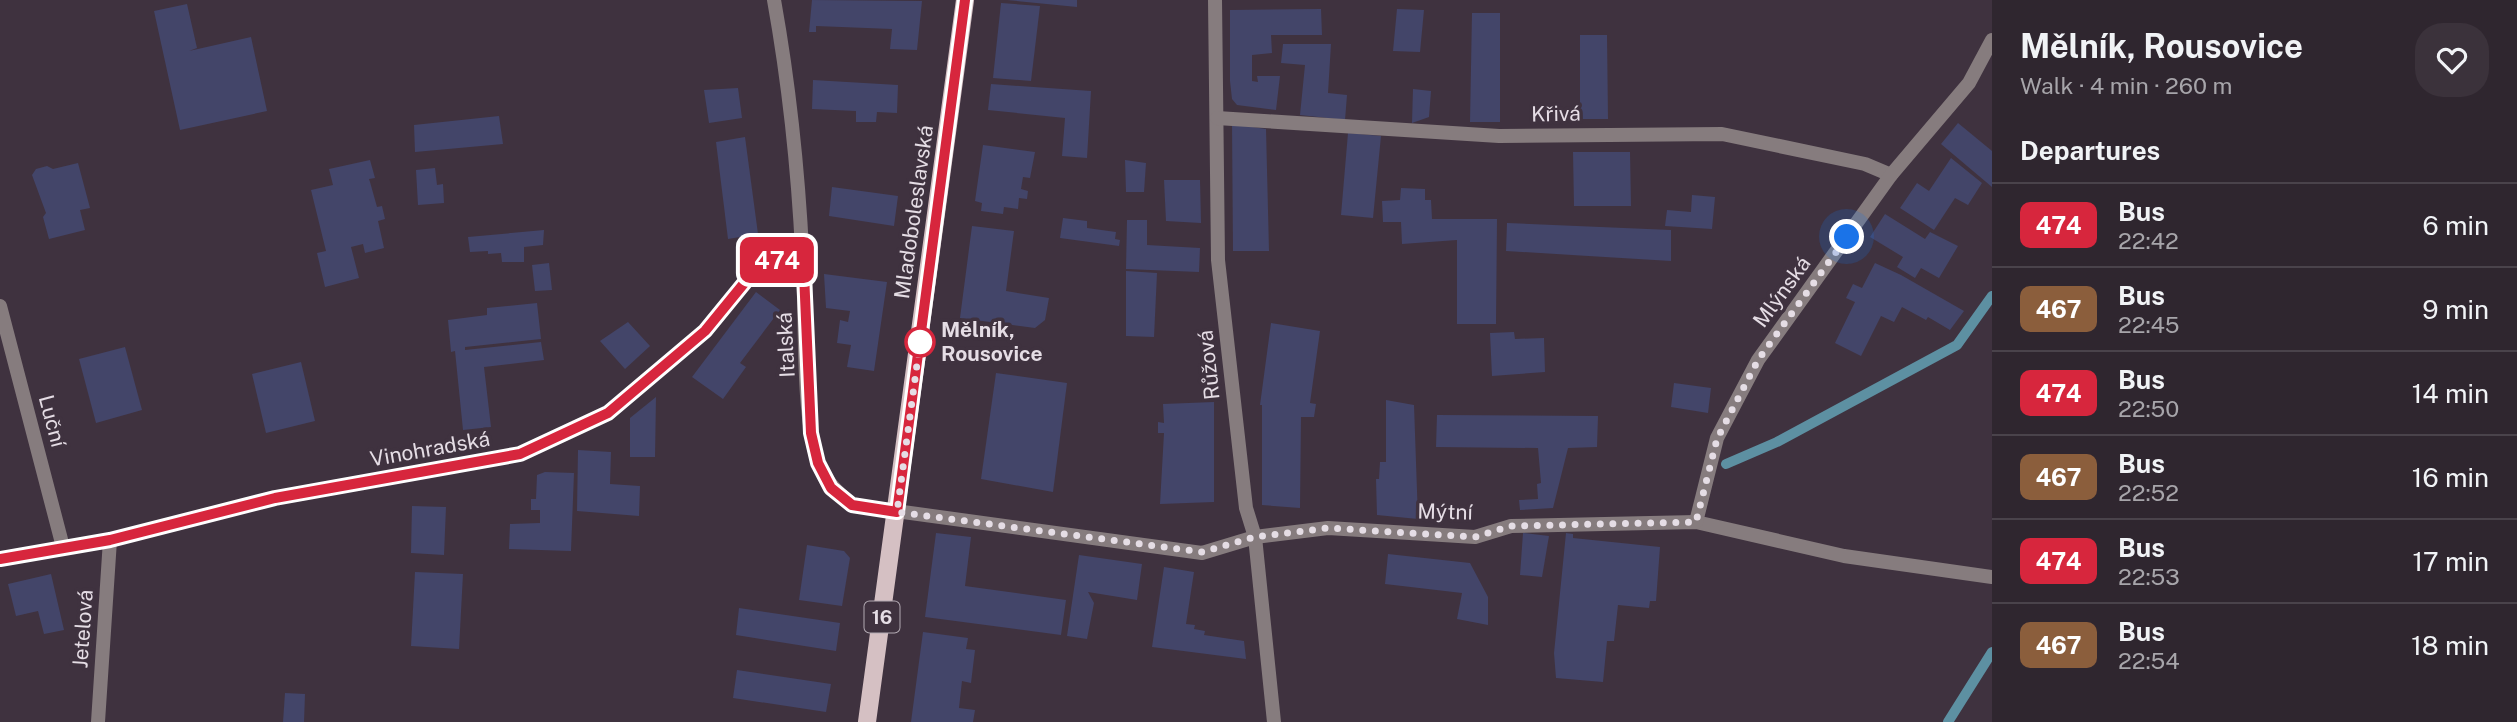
<!DOCTYPE html>
<meta charset="utf-8">
<style>
:root{--surface:#2f262f;--page:#3b323b;--text:#f1f3f6;--muted:#a7a5aa;--line:#4a434b}
body{margin:0;font-family:"Public Sans",sans-serif;background:var(--page);color:var(--text);height:100vh;display:flex;flex-direction:column;font-size:26px;white-space:nowrap}
*{box-sizing:border-box;margin:0}
p{font-size:23px;color:var(--muted)}
.icon{flex:none;width:38px;height:38px;fill:none;stroke:currentColor;stroke-width:2;stroke-linecap:round;stroke-linejoin:round}
.map{position:relative;flex:1;overflow:hidden}
.side{display:flex;flex-direction:column;background:var(--surface);width:525px}
.side>*{flex:none}
.badge{padding:0 14px;border-radius:10px;font-size:24px;line-height:46px}
.you{position:absolute;width:35px;height:35px;margin:-18px;border:5px solid #fff;border-radius:50%;background:#1a73e8;box-shadow:0 0 0 10px #1a73e833}
.map>.badge{position:absolute;translate:-50% -50%;box-shadow:0 0 0 4px #fff}
h2{padding:0 28px;font-size:26px;line-height:63px}
.round{display:grid;place-items:center;flex:none;width:74px;height:74px;border-radius:28px;background:var(--page)}
.overview{display:flex;align-items:center;justify-content:space-between;height:119px;padding:0 28px}
h1{font-size:33px;font-weight:700;line-height:52px}
ul{padding:0;list-style:none}
li{display:flex;align-items:center;gap:21px;height:84px;padding:0 28px;border-top:2px solid var(--line)}
li div{flex:1}
li b{display:block;font-size:26px}
li em{font-style:normal}
li .badge{min-width:77px;font-weight:700;text-align:center}
main{display:flex;flex:1;min-height:0}
.map>svg:first-child{display:block}
.lines{fill:none;stroke-linecap:round;stroke-linejoin:round}
.stream{stroke:#5d90a2;stroke-width:10}
.building{fill:#434569}
.minor{stroke:#867c7e;stroke-width:14}
.primary{stroke:#d5c0c3;stroke-width:18}
.line-casing{stroke:#fff;stroke-width:16}
.line{stroke:#d7263d;stroke-width:10}
.walk{stroke:#e5dde5;stroke-width:7;stroke-dasharray:0 12.6}
.stop-dot{fill:#fff;stroke:#d7263d;stroke-width:3.5}
.labels{text-anchor:middle;stroke-width:7;stroke-linejoin:round;paint-order:stroke}
.shield{fill:#3f323f;stroke:#b3aab3;stroke-width:2}
.shield-label{font-size:19px;font-weight:bold;fill:#e5dde5}
.street-label{font-size:21px;fill:#e5dde5;stroke:#3f323f}
.stop-label{font-size:21px;font-weight:bold;fill:#e5dde5;stroke:#3f323f;text-anchor:start}
</style>
<main>
<div class="map">
<svg width="1992" height="722" viewBox="0 0 1992 722">
<rect width="100%" height="100%" fill="#3f323f"/>
<g class="lines">
<g class="stream">
<path d="M 1726,464 L 1777,442 L 1957,345 L 1992,296"/>
<path d="M 1948,722 L 1992,652"/>
</g>
</g>
<g class="building">
<path d="M 812,0 L 922,1 L 917,50 L 890,49 L 892,29 L 816,26 L 816,32 L 809,32 Z"/>
<path d="M 1007,0 L 1077,0 L 1077,7 Z"/>
<path d="M 1001,3 L 1040,6 L 1031,81 L 993,78 Z"/>
<path d="M 187,4 L 197,48 L 189,51 L 251,37 L 267,111 L 180,130 L 154,11 Z"/>
<path d="M 1321,9 L 1322,35 L 1271,35 L 1272,53 L 1252,55 L 1252,81 L 1258,82 L 1257,76 L 1280,76 L 1276,110 L 1237,105 L 1232,99 L 1230,81 L 1230,10 Z"/>
<path d="M 1397,9 L 1424,10 L 1420,52 L 1393,51 Z"/>
<path d="M 1472,13 L 1500,13 L 1500,122 L 1470,122 Z"/>
<path d="M 1580,35 L 1607,35 L 1608,119 L 1580,119 Z"/>
<path d="M 1283,44 L 1331,44 L 1328,93 L 1347,95 L 1345,120 L 1300,115 L 1305,65 L 1281,63 Z"/>
<path d="M 813,80 L 898,85 L 897,113 L 877,112 L 876,122 L 856,122 L 856,111 L 812,109 Z"/>
<path d="M 991,84 L 1091,91 L 1087,158 L 1062,156 L 1065,118 L 988,110 Z"/>
<path d="M 738,88 L 742,118 L 709,123 L 704,90 Z"/>
<path d="M 1413,89 L 1431,91 L 1429,117 L 1412,123 Z"/>
<path d="M 499,116 L 503,144 L 415,152 L 414,125 Z"/>
<path d="M 1958,123 L 1992,151 L 1992,187 L 1941,144 Z"/>
<path d="M 1232,124 L 1266,129 L 1269,251 L 1233,251 Z"/>
<path d="M 1348,133 L 1381,136 L 1373,218 L 1341,215 Z"/>
<path d="M 745,137 L 758,234 L 728,239 L 716,142 Z"/>
<path d="M 983,145 L 1035,152 L 1030,178 L 1023,177 L 1021,189 L 1028,191 L 1027,199 L 1019,198 L 1018,209 L 1004,207 L 1003,214 L 981,211 L 982,203 L 975,201 Z"/>
<path d="M 1573,152 L 1630,152 L 1631,206 L 1574,206 Z"/>
<path d="M 1951,158 L 1982,183 L 1968,205 L 1955,198 L 1934,230 L 1900,208 L 1917,183 L 1929,191 Z"/>
<path d="M 370,160 L 375,178 L 369,179 L 370,182 L 377,207 L 382,206 L 385,219 L 378,221 L 384,248 L 365,253 L 363,244 L 351,247 L 359,278 L 325,287 L 317,253 L 326,251 L 311,190 L 333,185 L 329,169 Z"/>
<path d="M 1125,160 L 1146,163 L 1144,192 L 1126,192 Z"/>
<path d="M 78,163 L 90,208 L 80,210 L 85,230 L 49,239 L 43,217 L 46,213 L 32,175 L 36,169 L 47,166 L 53,169 Z"/>
<path d="M 435,168 L 437,185 L 443,184 L 444,203 L 418,205 L 416,170 Z"/>
<path d="M 1164,180 L 1200,180 L 1201,223 L 1166,221 Z"/>
<path d="M 832,187 L 898,196 L 894,226 L 829,216 Z"/>
<path d="M 1401,188 L 1425,189 L 1425,200 L 1431,200 L 1432,219 L 1497,219 L 1496,324 L 1457,324 L 1457,240 L 1402,244 L 1401,222 L 1383,222 L 1382,201 L 1400,200 Z"/>
<path d="M 1692,195 L 1715,197 L 1712,229 L 1665,226 L 1667,210 L 1691,212 Z"/>
<path d="M 1885,214 L 1925,239 L 1930,232 L 1958,246 L 1939,278 L 1921,268 L 1915,278 L 1897,267 L 1903,257 L 1870,237 Z"/>
<path d="M 1063,218 L 1087,221 L 1087,228 L 1116,232 L 1115,239 L 1120,240 L 1119,246 L 1060,238 Z"/>
<path d="M 1127,220 L 1147,220 L 1147,245 L 1200,248 L 1199,272 L 1126,269 Z"/>
<path d="M 1507,223 L 1671,230 L 1671,261 L 1506,251 Z"/>
<path d="M 972,226 L 1014,231 L 1006,291 L 1049,298 L 1045,320 L 1035,328 L 960,318 Z"/>
<path d="M 544,230 L 543,245 L 524,247 L 524,262 L 502,262 L 501,253 L 488,254 L 488,251 L 470,252 L 468,237 Z"/>
<path d="M 549,263 L 552,290 L 535,291 L 532,265 Z"/>
<path d="M 1875,263 L 1901,275 L 1964,311 L 1950,330 L 1928,317 L 1926,320 L 1902,307 L 1894,322 L 1881,316 L 1861,356 L 1835,343 L 1855,302 L 1846,298 L 1853,284 L 1862,288 Z"/>
<path d="M 1126,271 L 1157,273 L 1154,337 L 1126,336 Z"/>
<path d="M 824,274 L 887,282 L 874,371 L 847,367 L 851,345 L 837,343 L 840,320 L 848,322 L 850,311 L 826,308 Z"/>
<path d="M 756,292 L 780,310 L 740,363 L 746,367 L 723,399 L 692,377 Z"/>
<path d="M 537,303 L 541,339 L 465,347 L 465,350 L 541,342 L 544,360 L 484,367 L 491,427 L 463,430 L 455,351 L 451,352 L 448,320 L 487,315 L 487,308 Z"/>
<path d="M 628,322 L 650,346 L 625,369 L 600,341 Z"/>
<path d="M 1271,323 L 1320,331 L 1310,403 L 1316,404 L 1314,417 L 1301,417 L 1300,508 L 1262,505 L 1262,405 L 1260,405 Z"/>
<path d="M 1514,332 L 1515,339 L 1544,338 L 1545,372 L 1492,376 L 1490,333 Z"/>
<path d="M 125,347 L 142,410 L 96,423 L 79,359 Z"/>
<path d="M 301,362 L 315,421 L 266,433 L 252,374 Z"/>
<path d="M 996,373 L 1067,383 L 1053,492 L 981,479 Z"/>
<path d="M 1674,383 L 1711,388 L 1708,413 L 1671,407 Z"/>
<path d="M 656,397 L 655,457 L 630,457 L 630,418 Z"/>
<path d="M 1386,400 L 1414,405 L 1418,519 L 1377,515 L 1376,479 L 1379,479 L 1380,462 L 1386,462 Z"/>
<path d="M 1214,402 L 1214,502 L 1160,504 L 1164,433 L 1158,433 L 1158,422 L 1164,423 L 1163,404 Z"/>
<path d="M 1437,415 L 1598,416 L 1597,447 L 1568,448 L 1553,508 L 1520,510 L 1519,500 L 1538,499 L 1537,484 L 1541,483 L 1538,448 L 1436,447 Z"/>
<path d="M 578,450 L 611,452 L 610,484 L 640,486 L 639,516 L 577,511 Z"/>
<path d="M 545,472 L 574,473 L 571,551 L 509,549 L 510,524 L 540,523 L 540,510 L 531,510 L 531,499 L 536,499 L 537,475 Z"/>
<path d="M 412,506 L 446,507 L 444,555 L 411,553 Z"/>
<path d="M 936,533 L 971,537 L 965,586 L 1066,600 L 1061,635 L 925,617 Z"/>
<path d="M 1523,533 L 1549,536 L 1542,577 L 1520,575 Z"/>
<path d="M 1566,533 L 1573,534 L 1573,538 L 1660,547 L 1656,601 L 1650,601 L 1649,608 L 1618,605 L 1614,641 L 1607,641 L 1603,682 L 1556,678 L 1554,653 Z"/>
<path d="M 807,545 L 844,551 L 850,558 L 842,606 L 799,600 Z"/>
<path d="M 1388,554 L 1470,563 L 1488,597 L 1488,625 L 1457,619 L 1462,593 L 1385,584 Z"/>
<path d="M 1079,555 L 1142,564 L 1137,600 L 1088,592 L 1094,603 L 1087,639 L 1067,636 Z"/>
<path d="M 1164,567 L 1194,572 L 1186,624 L 1195,625 L 1194,629 L 1205,631 L 1204,635 L 1244,641 L 1246,659 L 1152,647 Z"/>
<path d="M 415,572 L 463,574 L 459,649 L 411,646 Z"/>
<path d="M 51,574 L 64,630 L 44,634 L 38,611 L 16,616 L 8,584 Z"/>
<path d="M 739,608 L 840,623 L 836,651 L 736,635 Z"/>
<path d="M 923,632 L 968,638 L 966,649 L 975,650 L 971,683 L 962,681 L 959,708 L 975,710 L 973,722 L 911,722 Z"/>
<path d="M 737,670 L 831,684 L 826,712 L 733,698 Z"/>
<path d="M 285,693 L 305,694 L 304,722 L 283,722 Z"/>
</g>
<g class="lines">
<g class="minor">
<path d="M 774,0 C 790,89 799,179 803,269 C 806,325 802,409 817,460 C 824,480 837,492 852,505 L 1202,553 L 1255,537 L 1328,528 L 1475,537 L 1511,526 L 1696,522 L 1844,556 L 1992,577"/>
<path d="M 1215,0 L 1218,260 L 1246,508 L 1255,537 L 1274,722"/>
<path d="M 1217,118 L 1499,136 L 1722,134 L 1865,164 L 1891,175"/>
<path d="M 0,306 L 63,547"/>
<path d="M 1696,522 L 1717,438 L 1758,360 L 1891,175 L 1969,83 L 1992,40"/>
<path d="M 0,559 L 110,540 L 275,498 L 520,454 L 608,413 L 705,331 L 759,265 L 803,251"/>
<path d="M 98,722 L 110,540"/>
</g>
<path class="primary" d="M 867,722 L 965,0"/>
</g>
<g class="lines">
<defs>
<path id="line" d="M 0,559 L 110,540 L 275,498 L 520,454 L 608,413 L 705,331 L 759,265 L 803,251 L 811,433 L 818,463 L 831,488 L 852,505 L 897,512 L 965,0"/>
</defs>
<use href="#line" class="line-casing"/>
<use href="#line" class="line"/>
<path class="walk" d="M 920,342 L 897,512 L 1202,552 L 1255,537 L 1328,528 L 1475,537 L 1511,526 L 1696,522 L 1717,439 L 1758,360 L 1847,237"/>
</g>
<circle class="stop-dot" cx="920" cy="342" r="14"/>
<g class="labels">
<rect class="shield" x="864.5" y="601.5" width="35" height="31" rx="5"/>
<g class="shield-label">
<text x="882" y="624">16</text>
</g>
<g class="street-label">
<text transform="translate(1556 114) rotate(-1)" y="7">Křivá</text>
<text transform="translate(914 212) rotate(-82)" y="7">Mladoboleslavská</text>
<text transform="translate(1782 292) rotate(-54)" y="7">Mlýnská</text>
<text transform="translate(786 345) rotate(-93)" y="7">Italská</text>
<text transform="translate(1209 365) rotate(-96)" y="7">Růžová</text>
<text transform="translate(52 421) rotate(75)" y="7">Luční</text>
<text transform="translate(430 449) rotate(-10)" y="7">Vinohradská</text>
<text transform="translate(1445 512) rotate(1)" y="7">Mýtní</text>
<text transform="translate(83 629) rotate(-86)" y="7">Jetelová</text>
</g>
<g class="stop-label">
<text x="941" y="337">Mělník,<tspan x="941" dy="24">Rousovice</tspan></text>
</g>
</g>
</svg>
<div class="you" style="left:1847px;top:237px"></div>
<b class="badge" style="left:777px;top:260px;background:#d7263d;color:#fff">474</b>
</div>
<section class="side">
<div class="overview"><div><h1>Mělník, Rousovice</h1><p>Walk · 4 min · 260 m</p></div><a class="round"><svg class="icon" aria-label="heart" viewBox="0 0 24 24"><path d="M12 20l-8-8c-3-5 5-10 8-4 3-6 11-1 8 4z"/></svg></a></div>
<h2>Departures</h2>
<ul>
<li><span class="badge" style="background:#d7263d;color:#fff">474</span><div><b>Bus</b><p>22:42</p></div><em>6 min</em></li>
<li><span class="badge" style="background:#8b5e3c;color:#fff">467</span><div><b>Bus</b><p>22:45</p></div><em>9 min</em></li>
<li><span class="badge" style="background:#d7263d;color:#fff">474</span><div><b>Bus</b><p>22:50</p></div><em>14 min</em></li>
<li><span class="badge" style="background:#8b5e3c;color:#fff">467</span><div><b>Bus</b><p>22:52</p></div><em>16 min</em></li>
<li><span class="badge" style="background:#d7263d;color:#fff">474</span><div><b>Bus</b><p>22:53</p></div><em>17 min</em></li>
<li><span class="badge" style="background:#8b5e3c;color:#fff">467</span><div><b>Bus</b><p>22:54</p></div><em>18 min</em></li>
</ul>
</section>
</main>
